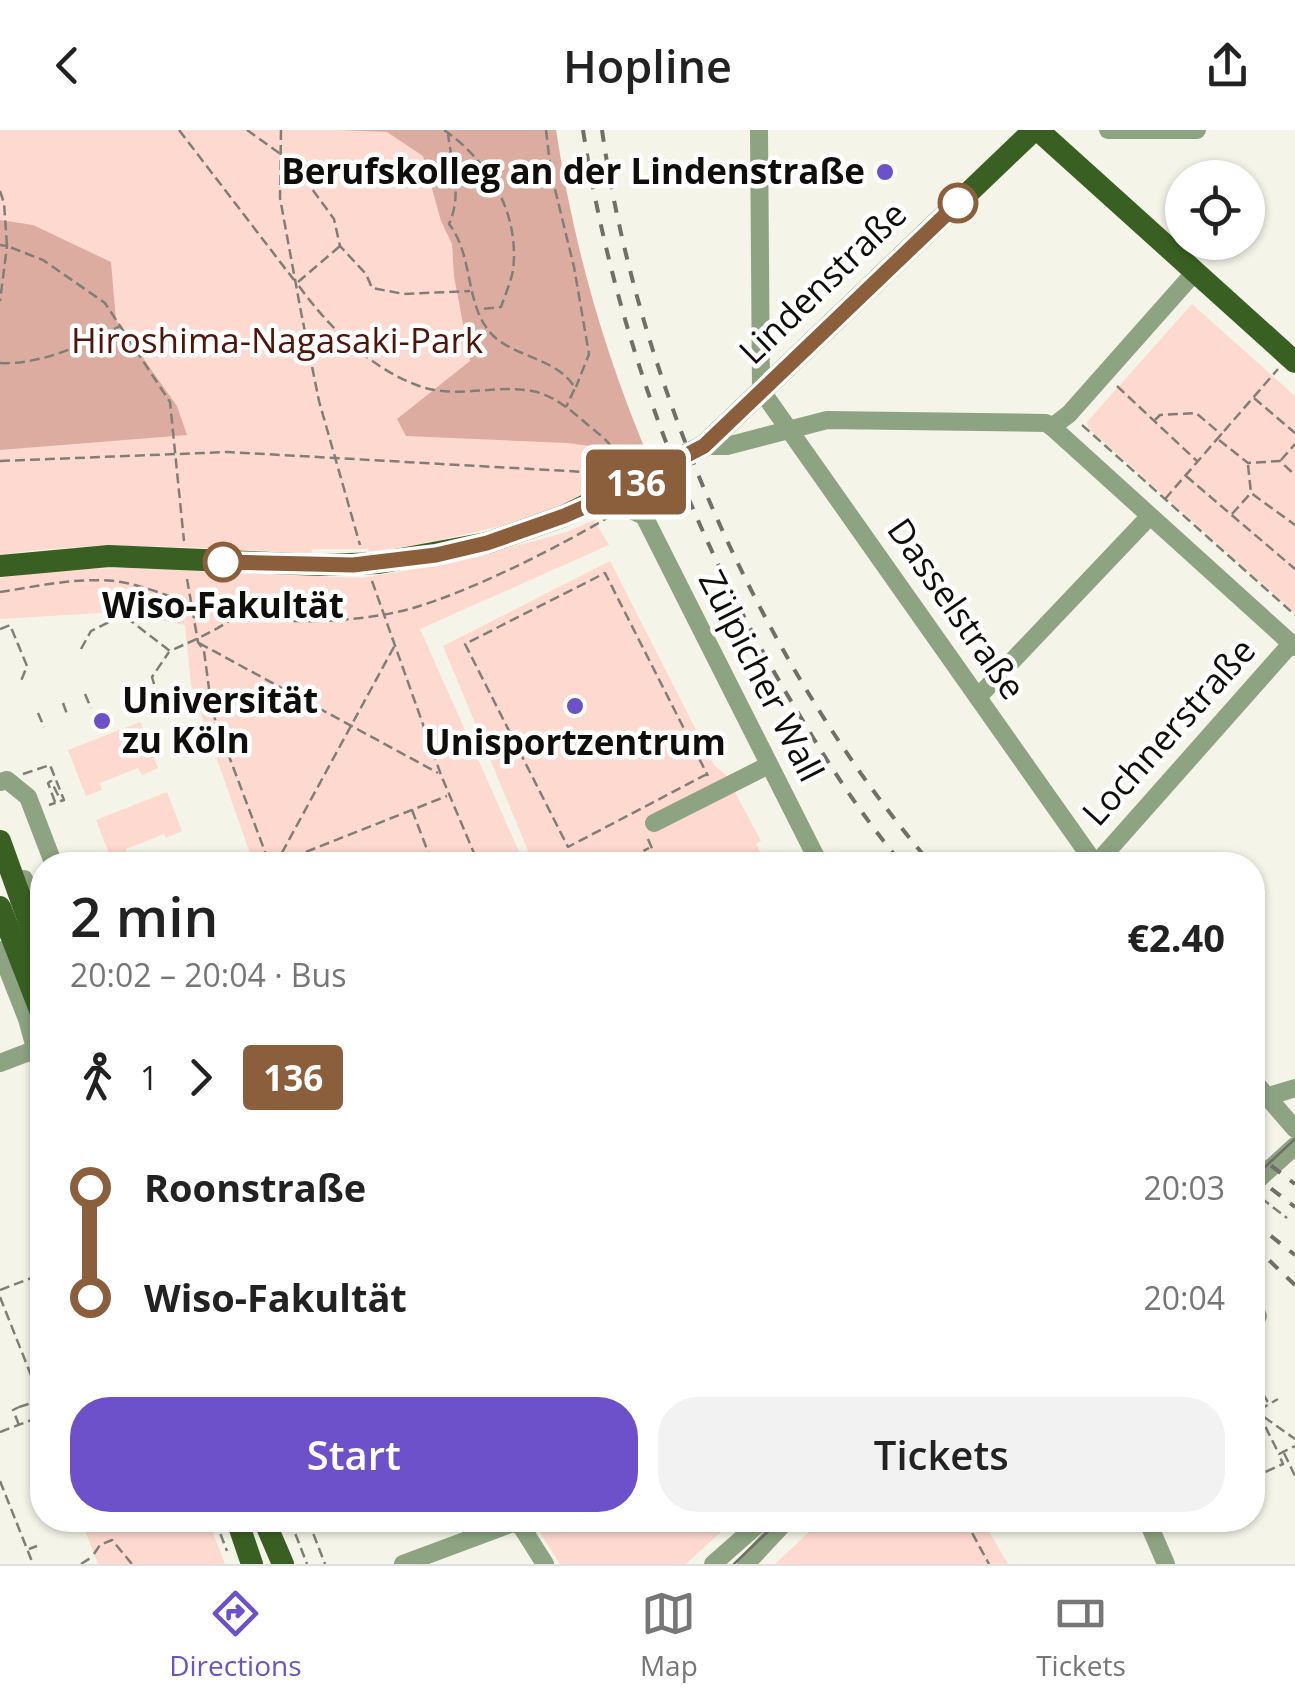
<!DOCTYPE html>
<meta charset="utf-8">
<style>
:root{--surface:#fff;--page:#f2f2f2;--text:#222;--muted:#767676;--line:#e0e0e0;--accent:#6d51cb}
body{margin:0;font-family:"Open Sans",sans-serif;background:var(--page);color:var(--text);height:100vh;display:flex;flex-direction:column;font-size:38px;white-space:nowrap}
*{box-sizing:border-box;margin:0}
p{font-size:32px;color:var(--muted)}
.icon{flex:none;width:55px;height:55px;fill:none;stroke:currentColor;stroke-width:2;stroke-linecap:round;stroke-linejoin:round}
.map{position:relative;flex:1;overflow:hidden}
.details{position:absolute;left:30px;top:722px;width:1235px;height:680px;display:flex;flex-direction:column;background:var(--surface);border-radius:40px;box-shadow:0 2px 8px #0004}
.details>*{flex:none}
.badge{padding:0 20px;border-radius:8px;font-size:35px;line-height:65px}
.tools{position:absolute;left:1165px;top:30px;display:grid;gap:20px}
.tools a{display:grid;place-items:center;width:100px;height:100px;border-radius:50%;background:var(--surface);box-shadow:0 2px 8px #0004;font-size:50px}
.map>.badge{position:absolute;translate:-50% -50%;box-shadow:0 0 0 5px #fff}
.legs{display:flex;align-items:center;gap:15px;height:110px;padding:0 40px;font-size:32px}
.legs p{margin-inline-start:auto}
.head{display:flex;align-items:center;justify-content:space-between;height:170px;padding:0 40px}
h1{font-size:55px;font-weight:600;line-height:75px}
.button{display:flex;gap:20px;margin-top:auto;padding:20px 40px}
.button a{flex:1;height:115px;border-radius:40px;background:var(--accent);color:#fff;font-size:40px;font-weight:600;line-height:115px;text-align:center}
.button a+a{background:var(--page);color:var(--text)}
ul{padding:0 40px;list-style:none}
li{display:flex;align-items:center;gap:35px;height:110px;font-size:38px}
li i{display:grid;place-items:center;width:15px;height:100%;margin:0 12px;background:currentColor}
li i::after{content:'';width:25px;height:25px;margin:-12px;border:8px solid;border-radius:50%;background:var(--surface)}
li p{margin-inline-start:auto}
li:first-child i{background:linear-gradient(#0000 50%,currentColor 0)}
li:last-child i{background:linear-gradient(currentColor 50%,#0000 0)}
header{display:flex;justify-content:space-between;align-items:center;height:130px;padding:0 40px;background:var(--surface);font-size:45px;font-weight:600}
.tab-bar{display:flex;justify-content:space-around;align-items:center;height:140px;border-top:2px solid var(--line);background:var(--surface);font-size:28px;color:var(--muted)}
.tab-bar a{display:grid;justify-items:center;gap:5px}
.tab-bar .on{color:var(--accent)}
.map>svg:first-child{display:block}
.green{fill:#fed9d0}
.forest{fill:#ddaca1}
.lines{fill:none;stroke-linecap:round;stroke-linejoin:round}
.path{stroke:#807f77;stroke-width:2.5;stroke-dasharray:10 5;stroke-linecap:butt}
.minor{stroke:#8da382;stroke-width:18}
.major{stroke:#396022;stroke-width:22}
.tram{stroke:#706f68;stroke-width:2.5}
.rail{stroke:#706f68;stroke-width:4;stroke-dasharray:12 12;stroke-linecap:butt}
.path-bridge{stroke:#807f77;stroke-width:2.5;stroke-dasharray:10 5;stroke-linecap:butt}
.line-1-casing{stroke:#fff;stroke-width:22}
.line-1{stroke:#8b5e3c;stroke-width:15}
.poi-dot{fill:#6d51cb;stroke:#fff;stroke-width:4}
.stop-1-dot{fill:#fff;stroke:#8b5e3c;stroke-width:5}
.labels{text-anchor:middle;stroke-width:9;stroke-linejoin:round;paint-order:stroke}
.poi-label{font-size:35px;font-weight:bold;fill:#0f0e0a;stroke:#fff;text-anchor:end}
.street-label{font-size:35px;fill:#0f0e0a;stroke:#fff}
.park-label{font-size:35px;fill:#4f140a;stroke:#fff}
.stop-label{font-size:35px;font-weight:bold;fill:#0f0e0a;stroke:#fff}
</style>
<header><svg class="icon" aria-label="back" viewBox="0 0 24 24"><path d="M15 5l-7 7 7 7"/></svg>Hopline<svg class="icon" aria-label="share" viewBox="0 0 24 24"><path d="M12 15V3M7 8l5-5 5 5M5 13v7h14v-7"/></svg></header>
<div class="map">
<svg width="1295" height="1434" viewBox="0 0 1295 1434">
<rect width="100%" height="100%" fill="#f5f4e8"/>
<g class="green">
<path d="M 0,0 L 556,0 C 573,113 603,219 647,324 C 630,374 421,417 369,422 L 368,419 L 312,419 L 311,424 C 207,418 104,409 0,425 Z"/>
<path d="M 1192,174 L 1295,266 L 1295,483 L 1088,298 L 1087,292 Z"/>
<path d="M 594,390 L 609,415 L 420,499 L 525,735 L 254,735 L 191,555 L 185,495 L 117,482 L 0,489 L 0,448 L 68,439 L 131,438 L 362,448 L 452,433 L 567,402 Z"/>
<path d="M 610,431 L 714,635 L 726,645 L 761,711 L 756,714 L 766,735 L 534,735 L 443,516 Z"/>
<path d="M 140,592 L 158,638 L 142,645 L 138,638 L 100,653 L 102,660 L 86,666 L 68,620 Z"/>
<path d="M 167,662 L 182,701 L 166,708 L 164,704 L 126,719 L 127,723 L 111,729 L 96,690 Z"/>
<path d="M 95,1390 L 208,1390 L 225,1434 L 98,1434 L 83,1395 Z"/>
<path d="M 532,1390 L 734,1390 L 686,1434 L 560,1434 Z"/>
<path d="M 822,1390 L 982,1390 L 1008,1434 L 775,1434 Z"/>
</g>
<g class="forest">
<path d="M 341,0 L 556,0 C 573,113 603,219 647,324 L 568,313 L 406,306 L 397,289 L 470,231 L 454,146 L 452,114 L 441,91 L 423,26 L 387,2 Z"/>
<path d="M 0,90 L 33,95 L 111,132 L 116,190 L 177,276 L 187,305 L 0,320 Z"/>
</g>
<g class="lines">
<g class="path">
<path d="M 179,0 L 294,150"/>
<path d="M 247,0 L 293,33 L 334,89 L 340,116 L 366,144 L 372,158 L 404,164 L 470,161"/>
<path d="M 281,0 L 280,68 L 301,182 L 319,271 L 360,415"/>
<path d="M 444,0 C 489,31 520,84 513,140 C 511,152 505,165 501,177 L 481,179"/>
<path d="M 546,0 L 551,43 L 574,137 L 589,224 L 576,257"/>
<path d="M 448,2 C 451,35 463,63 449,94 C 472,123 466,169 486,197 C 506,228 556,225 575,258 L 566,277"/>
<path d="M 0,61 L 4,73 L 7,116 L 43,130 L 105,173 L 170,272 L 184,411"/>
<path d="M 0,115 L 7,116 L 0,171"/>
<path d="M 298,152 L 340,116"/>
<path d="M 299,156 C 329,198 372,240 422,257 C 460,269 500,253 537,262 C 557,268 573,282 588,295 C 603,307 616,317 622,336"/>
<path d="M 0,233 C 40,235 84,215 120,196"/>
<path d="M 1117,256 L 1198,332"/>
<path d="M 1254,268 L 1295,303"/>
<path d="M 1155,290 L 1160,285 L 1196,283 L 1222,305"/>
<path d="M 1082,295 L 1295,485"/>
<path d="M 1219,310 L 1248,333 L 1280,331 L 1295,345"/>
<path d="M 1281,330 L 1295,314"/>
<path d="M 0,331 L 228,322 L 585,342 L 617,338"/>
<path d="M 1248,335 L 1251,363 L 1295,395"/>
<path d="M 1186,346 L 1295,439"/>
<path d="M 1165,369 L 1278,239"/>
<path d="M 1232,384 L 1250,364"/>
<path d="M 187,449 L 198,512 L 204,521 L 212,581 L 270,735"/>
<path d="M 372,451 L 441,645 L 479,735"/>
<path d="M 0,462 C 39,456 82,446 121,452 C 161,459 198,481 238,487 C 293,494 360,493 413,478 C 471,461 555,419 607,388"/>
<path d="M 0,499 L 10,495 L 27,536 L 21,551"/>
<path d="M 199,513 L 438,643"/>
<path d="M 81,519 L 91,501 L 123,485 L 170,521 C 194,510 212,503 235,487"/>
<path d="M 154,554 L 152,547 L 169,522"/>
<path d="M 85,564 L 91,578"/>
<path d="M 63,573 L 68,587"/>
<path d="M 38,583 L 44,597"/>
<path d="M 23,644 L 50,635 L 64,670 L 49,675"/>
<path d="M 707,644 L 568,717 L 465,514 L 605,443 L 708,646"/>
<path d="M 55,672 L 48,653 L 51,651 L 61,671"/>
<path d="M 412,680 L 433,735"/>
<path d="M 648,709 L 659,735"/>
<path d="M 278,733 L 447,666"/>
<path d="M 272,734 L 278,730 L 395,515"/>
<path d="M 617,735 L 649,718"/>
<path d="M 33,956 L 42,982"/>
<path d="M 1261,1068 L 1287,1088"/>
<path d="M 0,1160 L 42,1144"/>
<path d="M 0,1167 L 42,1273"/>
<path d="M 1252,1222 L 1256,1225 L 1256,1252 L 1269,1274"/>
<path d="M 1252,1270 L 1279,1324 L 1295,1316"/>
<path d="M 1259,1280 L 1278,1269"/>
<path d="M 1264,1287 L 1295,1309"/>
<path d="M 19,1295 L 13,1280 L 19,1277"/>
<path d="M 0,1302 L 42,1286"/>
<path d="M 1284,1323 L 1295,1346"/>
<path d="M 1252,1348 L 1283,1334 L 1279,1325"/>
<path d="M 0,1351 L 33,1434"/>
<path d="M 215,1390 L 227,1421"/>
<path d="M 290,1390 L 307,1434"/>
<path d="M 308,1390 L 325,1434"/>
<path d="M 965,1390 L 989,1434"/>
<path d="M 29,1419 L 37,1416"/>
<path d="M 94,1424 L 100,1415 L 112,1410 L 132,1434"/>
<path d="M 81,1434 L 92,1427"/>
</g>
<g class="minor">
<path d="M 759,0 L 761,260 L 1096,735"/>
<path d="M 1108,0 L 1197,0"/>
<path d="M 1052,297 L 1295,517"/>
<path d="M 1052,297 L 1069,284 L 1194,143"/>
<path d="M 704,316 L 727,316 L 827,290 L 1046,293 L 1052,297"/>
<path d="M 650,344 L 644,386 L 820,735"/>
<path d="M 605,368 L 644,386"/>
<path d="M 978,567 L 1149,387"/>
<path d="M 0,652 L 7,650 L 28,667 L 54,735"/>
<path d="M 654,693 L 769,635"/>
<path d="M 1096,734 L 1291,514"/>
<path d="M 24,749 L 42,790"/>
<path d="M 0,820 L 27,889 L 42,943"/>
<path d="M 0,933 L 34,920"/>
<path d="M 1252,949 L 1295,999"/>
<path d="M 1266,967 L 1295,958"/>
<path d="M 1252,1055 L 1295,1016"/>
<path d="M 1252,1182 L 1258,1186 L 1252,1195"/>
<path d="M 1147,1390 L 1166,1434"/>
<path d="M 403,1434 L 513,1393 L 521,1396 L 545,1434"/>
<path d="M 713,1434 L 763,1390"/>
<path d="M 746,1434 L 787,1390"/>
</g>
<g class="major">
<path d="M 1038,0 L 1295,232"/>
<path d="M 0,436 L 109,426 L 320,435 L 379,433 L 487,413 L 564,386 L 704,316 L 1034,0"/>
<path d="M 0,711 L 42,828"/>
<path d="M 0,777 L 42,885"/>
<path d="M 237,1390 L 252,1434"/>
<path d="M 264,1390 L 283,1434"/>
</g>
<g class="tram">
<path d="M 1252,1049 L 1295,1009"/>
<path d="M 734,1434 L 780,1390"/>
</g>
<g class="rail">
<path d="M 583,0 C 615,206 691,407 800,586 C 831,638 864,689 903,735"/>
<path d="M 602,0 C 638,255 764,539 932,735"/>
<path d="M 1252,1021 L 1295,1054"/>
<path d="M 1252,1044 L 1295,1077"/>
<path d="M 1252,1091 L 1295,1125"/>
<path d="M 1252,1114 L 1295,1155"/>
</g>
<path class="path-bridge" d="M 19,1277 L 32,1273 L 42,1300"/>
</g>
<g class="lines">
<defs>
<path id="line-1" d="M 223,432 L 353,435 L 436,425 L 487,413 L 564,386 L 605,368 L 704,316 L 958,73"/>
</defs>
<use href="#line-1" class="line-1-casing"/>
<use href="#line-1" class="line-1"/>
</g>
<g class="poi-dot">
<circle cx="885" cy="42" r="10"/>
<circle cx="575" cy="576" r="10"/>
<circle cx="102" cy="591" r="10"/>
</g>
<g class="stop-1-dot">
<circle cx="958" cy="73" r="18"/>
<circle cx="223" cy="432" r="18"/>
</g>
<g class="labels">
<g class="poi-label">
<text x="865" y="54">Berufskolleg an der Lindenstraße</text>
<text x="122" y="583" text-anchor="start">Universität<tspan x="122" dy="40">zu Köln</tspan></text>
<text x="575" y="625" text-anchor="middle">Unisportzentrum</text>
</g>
<g class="street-label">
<text transform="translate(823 153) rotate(-44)" y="12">Lindenstraße</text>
<text transform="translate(956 479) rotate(55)" y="12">Dasselstraße</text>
<text transform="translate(761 546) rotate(63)" y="12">Zülpicher Wall</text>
<text transform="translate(1169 602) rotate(-48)" y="12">Lochnerstraße</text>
</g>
<g class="park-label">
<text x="277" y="223">Hiroshima-Nagasaki-Park</text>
</g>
<g class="stop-label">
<text x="223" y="488">Wiso-Fakultät</text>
</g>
</g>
</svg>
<div class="tools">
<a><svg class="icon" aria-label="locate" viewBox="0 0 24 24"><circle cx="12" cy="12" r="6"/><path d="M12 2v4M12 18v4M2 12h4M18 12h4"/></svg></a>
</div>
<b class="badge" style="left:636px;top:352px;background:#8b5e3c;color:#fff">136</b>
<section class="details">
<div class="head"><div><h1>2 min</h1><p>20:02 – 20:04 · Bus</p></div><b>€2.40</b></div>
<div class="legs"><svg class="icon" aria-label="walk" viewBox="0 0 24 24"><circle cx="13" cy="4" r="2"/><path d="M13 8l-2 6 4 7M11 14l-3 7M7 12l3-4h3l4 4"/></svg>1<svg class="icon" aria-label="forward" viewBox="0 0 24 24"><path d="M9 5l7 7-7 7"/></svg><b class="badge" style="background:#8b5e3c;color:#fff">136</b></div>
<ul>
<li><i style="color:#8b5e3c"></i><b>Roonstraße</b><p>20:03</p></li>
<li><i style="color:#8b5e3c"></i><b>Wiso-Fakultät</b><p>20:04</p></li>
</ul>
<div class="button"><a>Start</a><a>Tickets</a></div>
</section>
</div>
<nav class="tab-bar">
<a class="on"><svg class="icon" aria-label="directions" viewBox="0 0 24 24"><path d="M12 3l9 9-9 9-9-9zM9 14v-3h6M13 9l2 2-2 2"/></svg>Directions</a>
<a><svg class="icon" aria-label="map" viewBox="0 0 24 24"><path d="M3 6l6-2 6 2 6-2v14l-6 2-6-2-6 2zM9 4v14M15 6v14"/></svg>Map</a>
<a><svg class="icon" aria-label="tickets" viewBox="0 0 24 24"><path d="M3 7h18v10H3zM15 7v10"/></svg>Tickets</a>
</nav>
